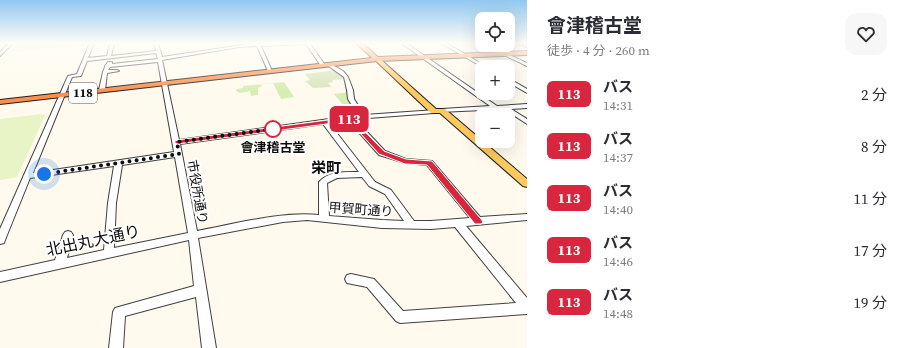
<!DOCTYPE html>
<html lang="ja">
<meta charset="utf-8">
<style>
:root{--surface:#fff;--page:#f7f7f7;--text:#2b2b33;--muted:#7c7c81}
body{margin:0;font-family:"Source Serif 4","Noto Sans JP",serif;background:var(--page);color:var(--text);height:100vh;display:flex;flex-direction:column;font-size:15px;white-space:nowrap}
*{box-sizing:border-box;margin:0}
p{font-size:13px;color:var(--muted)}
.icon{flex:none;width:22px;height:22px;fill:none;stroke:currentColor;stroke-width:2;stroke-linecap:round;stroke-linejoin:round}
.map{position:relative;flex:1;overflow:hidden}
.panel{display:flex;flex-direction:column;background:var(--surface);width:380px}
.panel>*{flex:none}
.badge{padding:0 8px;border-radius:6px;font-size:14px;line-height:26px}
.buttons{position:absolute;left:475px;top:12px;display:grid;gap:8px}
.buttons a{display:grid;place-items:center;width:40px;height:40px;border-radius:8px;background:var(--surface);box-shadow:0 4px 16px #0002;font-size:20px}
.you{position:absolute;width:20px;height:20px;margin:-10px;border:3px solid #fff;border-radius:50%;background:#1a73e8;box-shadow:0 0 0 6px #1a73e833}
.map>.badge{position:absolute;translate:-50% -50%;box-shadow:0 0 0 2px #fff}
.round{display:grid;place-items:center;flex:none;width:42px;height:42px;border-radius:12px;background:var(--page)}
.overview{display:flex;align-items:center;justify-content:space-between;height:68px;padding:0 20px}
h1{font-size:19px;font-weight:700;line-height:30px}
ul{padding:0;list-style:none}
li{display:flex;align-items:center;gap:12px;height:52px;padding:0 20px}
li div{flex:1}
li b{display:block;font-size:15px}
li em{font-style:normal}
li .badge{min-width:44px;font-weight:700;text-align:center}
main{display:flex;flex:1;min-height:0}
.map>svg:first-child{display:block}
.green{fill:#d6eeb3}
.cemetery{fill:#dae4bc}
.pitch{fill:#e8f4c6}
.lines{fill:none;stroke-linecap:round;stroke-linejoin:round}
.minor-casing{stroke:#404040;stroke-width:2}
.major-casing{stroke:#1e1e1e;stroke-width:2}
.highway-casing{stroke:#1e1e1e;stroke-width:2}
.minor{fill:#fff;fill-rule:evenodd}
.major{fill:#ffca5d;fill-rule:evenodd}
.highway{fill:#ff8f4b;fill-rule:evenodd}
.line{fill:#d7263d;stroke:#fff}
.walk{stroke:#0d0d0d;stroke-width:4;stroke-dasharray:0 7.2}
.stop-dot{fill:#fff;stroke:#d7263d;stroke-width:2}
.labels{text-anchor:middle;stroke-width:4;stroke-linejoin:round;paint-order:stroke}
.shield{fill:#fff;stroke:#565656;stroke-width:1}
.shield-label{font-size:12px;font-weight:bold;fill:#0d0d0d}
.stop-label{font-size:13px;font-weight:bold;fill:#0d0d0d;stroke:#fff}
.street-label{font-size:13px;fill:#0d0d0d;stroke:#fff}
.quarter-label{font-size:15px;font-weight:bold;fill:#0d0d0d;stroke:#fff}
.near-street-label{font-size:16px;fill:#0d0d0d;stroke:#fff}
</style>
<main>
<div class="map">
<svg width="527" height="348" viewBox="0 0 527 348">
<rect width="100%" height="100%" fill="#fffaed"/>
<g class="green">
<path d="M 284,82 L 294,97 L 281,99 L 273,83 L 261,84 L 262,86 L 258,88 L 258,95 L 251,96 L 250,91 L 240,93 L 236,91 L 237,89 L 243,88 L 243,86 Z"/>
<path d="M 349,92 L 360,115 L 352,116 L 334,94 Z"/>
</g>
<path class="cemetery" d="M 337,70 L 345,79 L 332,80 L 333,82 L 328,83 L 331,87 L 313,88 L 305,81 L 310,80 L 305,74 Z"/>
<g class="pitch">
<path d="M 18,43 L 87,43 L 86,45 L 10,52 Z"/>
<path d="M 42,114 L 45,116 L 17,177 L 0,180 L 0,119 Z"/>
</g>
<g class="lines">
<defs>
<g id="minor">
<path d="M 9,43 L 13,43 L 0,56 L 0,52 Z"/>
<path d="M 90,43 L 94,43 L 88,58 L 107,56 L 110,43 L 114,43 L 111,56 L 156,51 L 154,43 L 158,43 L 162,57 L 256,43 L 312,43 L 310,44 L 325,65 L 321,66 L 306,44 L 261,46 L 272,71 L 270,72 L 268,71 L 257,46 L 239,47 L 162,60 L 179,140 L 358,115 L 348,99 L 347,90 L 344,77 L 327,65 L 327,64 L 329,63 L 343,71 L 348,77 L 353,90 L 354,99 L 364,115 L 436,110 L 436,112 L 434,113 L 355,119 L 385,151 L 406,159 L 432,161 L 480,217 L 527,214 L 527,220 L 466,226 L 527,298 L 527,314 L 400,323 L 396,321 L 367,287 L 347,283 L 345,279 L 347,275 L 351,274 L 374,279 L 403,311 L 516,303 L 455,227 L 431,229 L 382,228 L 307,220 L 283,222 L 198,238 L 216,348 L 202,348 L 196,297 L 125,316 L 123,348 L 109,348 L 113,312 L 115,308 L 194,286 L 189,240 L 0,282 L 0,272 L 55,260 L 63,235 L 65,232 L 68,231 L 71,232 L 73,235 L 67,258 L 104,250 L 108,203 L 114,166 L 30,178 L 5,240 L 4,243 L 0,244 L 0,229 L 68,76 L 77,74 ZM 156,53 L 158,59 L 112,64 L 112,62 L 108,62 L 105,66 L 105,67 L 103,72 L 99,90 L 102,92 L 105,90 L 107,73 L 119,71 L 117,70 L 108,70 L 110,67 L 158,62 L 174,152 L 33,173 L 72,77 L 81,76 L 87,61 ZM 348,120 L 379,155 L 405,163 L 427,165 L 470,218 L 431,221 L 414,221 L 391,190 L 375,182 L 329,123 ZM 323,124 L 359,172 C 346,172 328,171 319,182 L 319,215 C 282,211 235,224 197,231 L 180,144 ZM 175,157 L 188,233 L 114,248 L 116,203 L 122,165 ZM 362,177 L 369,186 L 385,194 L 404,221 L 382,220 L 329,216 L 327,183 L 337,178 Z"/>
<path d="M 401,43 L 406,43 L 497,106 L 527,104 L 527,108 L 511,109 L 527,119 L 527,124 L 504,109 L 440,112 L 440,110 L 442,109 L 490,106 Z"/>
<path d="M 441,43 L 446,43 L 487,67 L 482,67 Z"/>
<path d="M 518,43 L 527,45 L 527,47 L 519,44 Z"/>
<path d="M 483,45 L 488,45 L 527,63 L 527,66 Z"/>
<path d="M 508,78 L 527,89 L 527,93 L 508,82 Z"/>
</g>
<path id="major" d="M 375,58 L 379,58 L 436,109 L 445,109 L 527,179 L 527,187 L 523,186 L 440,113 L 431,113 L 375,60 Z"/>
<path id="highway" d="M 356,43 L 362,43 L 378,57 L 527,51 L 527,55 L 377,61 L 0,104 L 0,100 L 372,58 Z"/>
</defs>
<use href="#minor" class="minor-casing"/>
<use href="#major" class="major-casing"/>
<use href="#highway" class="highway-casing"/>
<use href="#minor" class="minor"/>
<use href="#major" class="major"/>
<use href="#highway" class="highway"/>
</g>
<linearGradient id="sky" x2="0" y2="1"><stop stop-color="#90c8f0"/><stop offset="0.47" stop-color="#fffdf7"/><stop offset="1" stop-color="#fffdf7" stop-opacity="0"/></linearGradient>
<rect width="527" height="92" fill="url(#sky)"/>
<path class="line" d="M 350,117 L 384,151 L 406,159 L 432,161 L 481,219 L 483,222 L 481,224 L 475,224 L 427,165 L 405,164 L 379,154 L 349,121 L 177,144 L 174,142 L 177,140 Z"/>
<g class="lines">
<path class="walk" d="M 44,174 L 179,154 L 177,142 L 273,129"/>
</g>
<circle class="stop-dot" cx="273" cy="129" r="8"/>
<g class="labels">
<rect class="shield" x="69" y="83" width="28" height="20" rx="3"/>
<g class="shield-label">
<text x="83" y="97">118</text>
</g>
<g class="stop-label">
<text x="273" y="152">會津稽古堂</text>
</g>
<g class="street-label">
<text transform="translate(198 192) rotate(80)" y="5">市役所通り</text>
<text transform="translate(361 209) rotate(4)" y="5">甲賀町通り</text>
</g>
<g class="quarter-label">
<text x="326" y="173">栄町</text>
</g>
<g class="near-street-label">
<text transform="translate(93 240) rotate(-12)" y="6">北出丸大通り</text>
</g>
</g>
</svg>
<div class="buttons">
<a><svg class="icon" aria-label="locate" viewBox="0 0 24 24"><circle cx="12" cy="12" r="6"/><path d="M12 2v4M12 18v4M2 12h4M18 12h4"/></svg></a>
<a>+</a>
<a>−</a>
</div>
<div class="you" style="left:44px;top:174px"></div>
<b class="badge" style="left:349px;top:119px;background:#d7263d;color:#fff">113</b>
</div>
<section class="panel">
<div class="overview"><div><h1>會津稽古堂</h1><p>徒歩 · 4 分 · 260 m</p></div><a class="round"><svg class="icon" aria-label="heart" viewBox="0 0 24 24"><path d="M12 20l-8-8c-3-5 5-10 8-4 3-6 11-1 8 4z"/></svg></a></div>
<ul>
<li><span class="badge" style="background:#d7263d;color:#fff">113</span><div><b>バス</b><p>14:31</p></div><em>2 分</em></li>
<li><span class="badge" style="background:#d7263d;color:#fff">113</span><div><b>バス</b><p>14:37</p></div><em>8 分</em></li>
<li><span class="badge" style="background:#d7263d;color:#fff">113</span><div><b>バス</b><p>14:40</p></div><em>11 分</em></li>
<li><span class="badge" style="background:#d7263d;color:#fff">113</span><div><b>バス</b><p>14:46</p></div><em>17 分</em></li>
<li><span class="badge" style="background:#d7263d;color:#fff">113</span><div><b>バス</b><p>14:48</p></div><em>19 分</em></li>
</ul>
</section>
</main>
